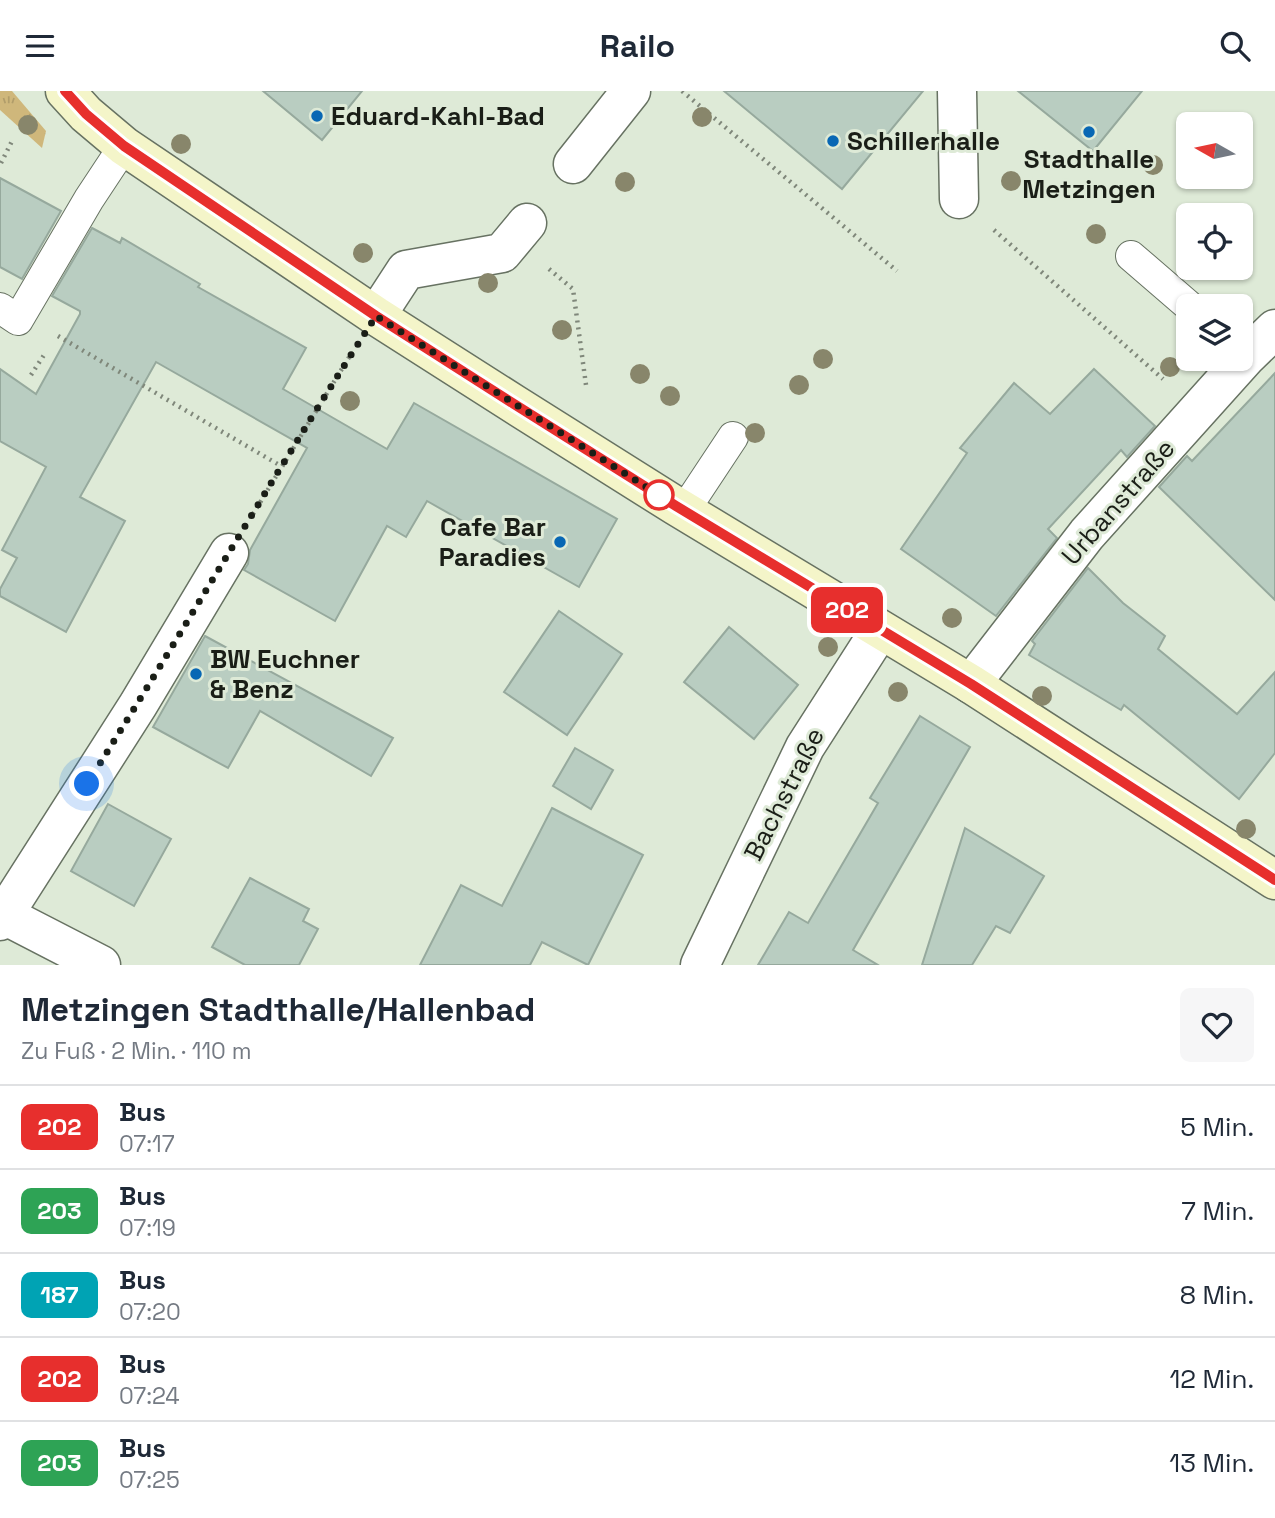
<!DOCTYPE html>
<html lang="de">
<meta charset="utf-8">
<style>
:root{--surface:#fff;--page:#f6f6f7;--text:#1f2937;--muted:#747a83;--line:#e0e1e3}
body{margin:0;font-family:"Space Grotesk",sans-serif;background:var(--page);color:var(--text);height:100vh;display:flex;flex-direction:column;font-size:26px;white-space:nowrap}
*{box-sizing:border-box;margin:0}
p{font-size:23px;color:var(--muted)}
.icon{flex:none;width:38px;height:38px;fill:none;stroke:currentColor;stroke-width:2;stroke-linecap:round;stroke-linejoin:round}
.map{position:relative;height:874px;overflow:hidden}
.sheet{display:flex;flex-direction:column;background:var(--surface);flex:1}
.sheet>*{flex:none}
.badge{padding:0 14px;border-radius:10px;font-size:24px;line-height:46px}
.needle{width:46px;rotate:279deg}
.fabs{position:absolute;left:1176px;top:21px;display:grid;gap:14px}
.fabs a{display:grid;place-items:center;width:77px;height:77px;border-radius:10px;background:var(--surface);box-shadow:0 2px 5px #0004;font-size:35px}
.you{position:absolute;width:35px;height:35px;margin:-18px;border:5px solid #fff;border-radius:50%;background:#1a73e8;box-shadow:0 0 0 10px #1a73e833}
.map>.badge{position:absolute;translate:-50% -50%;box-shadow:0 0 0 4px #fff}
.round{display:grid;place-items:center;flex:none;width:74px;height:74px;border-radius:10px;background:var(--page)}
.overview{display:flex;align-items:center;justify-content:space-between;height:119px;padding:0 21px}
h1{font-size:33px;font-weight:600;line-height:52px}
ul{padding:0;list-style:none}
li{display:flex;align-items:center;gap:21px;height:84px;padding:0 21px;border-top:2px solid var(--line)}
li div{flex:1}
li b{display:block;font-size:26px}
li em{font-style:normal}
li .badge{min-width:77px;font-weight:700;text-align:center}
header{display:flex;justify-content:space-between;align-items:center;height:91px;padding:0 21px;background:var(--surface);font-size:32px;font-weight:600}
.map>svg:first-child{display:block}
.grass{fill:url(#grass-tufts)}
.building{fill:#b9cdc1;stroke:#96a99d;stroke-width:2}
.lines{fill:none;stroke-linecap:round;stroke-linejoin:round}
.lane-casing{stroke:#677262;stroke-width:32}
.street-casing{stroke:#677262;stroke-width:41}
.secondary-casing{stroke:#677262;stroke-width:41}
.path{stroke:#7f877a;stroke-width:4.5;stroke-dasharray:2 5;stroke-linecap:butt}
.lane{stroke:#fff;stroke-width:30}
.street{stroke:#fff;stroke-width:38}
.secondary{stroke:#f4f5c9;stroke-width:38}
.tree{fill:#88866b}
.line-casing{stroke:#fff;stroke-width:16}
.line{stroke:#e72f2d;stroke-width:10}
.walk{stroke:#1a1e17;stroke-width:7;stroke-dasharray:0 12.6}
.poi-dot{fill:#0867b4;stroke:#deead7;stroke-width:2.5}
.stop-dot{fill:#fff;stroke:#e72f2d;stroke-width:3.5}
.labels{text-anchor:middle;stroke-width:6;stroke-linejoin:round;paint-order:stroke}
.poi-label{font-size:26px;font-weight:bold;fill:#1a1e17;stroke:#deead7;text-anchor:start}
.street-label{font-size:26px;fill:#1a1e17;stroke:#deead7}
</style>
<header><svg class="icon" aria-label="menu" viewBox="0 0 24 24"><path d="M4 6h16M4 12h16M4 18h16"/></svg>Railo<svg class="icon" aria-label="search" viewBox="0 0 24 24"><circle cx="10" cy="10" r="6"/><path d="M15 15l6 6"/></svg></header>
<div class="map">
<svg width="1275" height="874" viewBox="0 0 1275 874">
<defs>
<pattern id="grass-tufts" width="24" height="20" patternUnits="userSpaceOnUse" patternTransform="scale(1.75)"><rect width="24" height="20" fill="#cfb77b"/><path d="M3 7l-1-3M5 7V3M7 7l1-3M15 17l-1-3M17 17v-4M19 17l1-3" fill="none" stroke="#b19d6a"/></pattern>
</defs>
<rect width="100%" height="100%" fill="#deead7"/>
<path class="grass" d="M 0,0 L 12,0 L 46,40 L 42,57 L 0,19 Z"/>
<g class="building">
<path d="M 263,0 L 362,0 L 322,49 Z"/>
<path d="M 724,0 L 923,0 L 842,98 Z"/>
<path d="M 1018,0 L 1142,0 L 1093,60 Z"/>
<path d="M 0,87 L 61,120 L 22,188 L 0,176 Z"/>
<path d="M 92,137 L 120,152 L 122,147 L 200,193 L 198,196 L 306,257 L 283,298 L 387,358 L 414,312 L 617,428 L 579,496 L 427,410 L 406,446 L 387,435 L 335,530 L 244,479 L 248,473 L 250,459 L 307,357 L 156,271 L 80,406 L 125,430 L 66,541 L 0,505 L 0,498 L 17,467 L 2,459 L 46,376 L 0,350 L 0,278 L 36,303 L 80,223 L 80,220 L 52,205 Z"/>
<path d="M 1094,278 L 1155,335 L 1127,366 L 1121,359 L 1048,438 L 1057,447 L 996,525 L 901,458 L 967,362 L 960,357 L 1014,292 L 1050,323 Z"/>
<path d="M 1275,282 L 1275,509 L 1159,396 L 1187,365 L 1192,370 Z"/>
<path d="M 1088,477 L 1123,512 L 1165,545 L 1158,558 L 1237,623 L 1275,581 L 1275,662 L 1239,708 L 1124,614 L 1121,619 L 1029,564 L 1035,553 L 1032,550 Z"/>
<path d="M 559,520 L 622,563 L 567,644 L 504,601 Z"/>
<path d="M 729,536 L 798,594 L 754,648 L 684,591 Z"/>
<path d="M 205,545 L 393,647 L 371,685 L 260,620 L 228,677 L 153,636 Z"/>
<path d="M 920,625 L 970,656 L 853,859 L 878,874 L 758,874 L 789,821 L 808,832 L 878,712 L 870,707 Z"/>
<path d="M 575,657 L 613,679 L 591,718 L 553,695 Z"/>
<path d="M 108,713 L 171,748 L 134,815 L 71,780 Z"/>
<path d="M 552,717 L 643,764 L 588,874 L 542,851 L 530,874 L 420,874 L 461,794 L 502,815 Z"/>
<path d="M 965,737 L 1044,785 L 1010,842 L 996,835 L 972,874 L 922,874 Z"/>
<path d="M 250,787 L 309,818 L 303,830 L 318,838 L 299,874 L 245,874 L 212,856 Z"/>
</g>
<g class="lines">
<defs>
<g id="lane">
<path d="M 1131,165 L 1189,215"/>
<path d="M 0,217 L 18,229 L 89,108 L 124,55"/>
<path d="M 684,420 L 733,346"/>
</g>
<g id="street">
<path d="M 957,0 L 959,108"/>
<path d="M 573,73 L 631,0"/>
<path d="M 376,225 L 406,179 L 502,162 L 527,132"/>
<path d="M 971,593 L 1087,443 L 1246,266 L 1275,238"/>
<path d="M 0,822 L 101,874"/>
<path d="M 0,830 L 138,614 L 229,462"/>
<path d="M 700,874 L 805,656 L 880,539"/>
</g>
<path id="secondary" d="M 65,0 L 86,23 L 124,55 L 376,225 L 514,313 L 676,415 L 971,593 L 1275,789"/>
</defs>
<use href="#lane" class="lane-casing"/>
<use href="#street" class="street-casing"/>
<use href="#secondary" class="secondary-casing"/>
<g class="path">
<path d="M 682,0 L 897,180"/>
<path d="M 1,72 L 12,50"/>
<path d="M 994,139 L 1163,288"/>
<path d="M 549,178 L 573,198 L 586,294"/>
<path d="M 58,245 L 281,375"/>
<path d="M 31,284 L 44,264"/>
<path d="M 253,423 L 351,263"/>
</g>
<use href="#lane" class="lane"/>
<use href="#street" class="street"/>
<use href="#secondary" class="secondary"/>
</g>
<g class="tree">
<circle cx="702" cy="26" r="10"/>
<circle cx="28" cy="34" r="10"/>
<circle cx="181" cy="53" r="10"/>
<circle cx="1153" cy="74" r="10"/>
<circle cx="1011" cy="90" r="10"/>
<circle cx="625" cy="91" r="10"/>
<circle cx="1096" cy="143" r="10"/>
<circle cx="363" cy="162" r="10"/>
<circle cx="488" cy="192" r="10"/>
<circle cx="562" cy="239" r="10"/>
<circle cx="823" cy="268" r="10"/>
<circle cx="1170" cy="276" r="10"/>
<circle cx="640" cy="283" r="10"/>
<circle cx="799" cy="294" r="10"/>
<circle cx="670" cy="305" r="10"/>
<circle cx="350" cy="310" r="10"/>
<circle cx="755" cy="342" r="10"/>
<circle cx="952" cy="527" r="10"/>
<circle cx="828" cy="556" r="10"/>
<circle cx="898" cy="601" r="10"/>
<circle cx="1042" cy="605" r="10"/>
<circle cx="1246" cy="738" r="10"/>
</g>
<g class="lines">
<defs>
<path id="line" d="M 65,0 L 86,23 L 124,55 L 376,225 L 514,313 L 676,415 L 971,593 L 1275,789"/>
</defs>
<use href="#line" class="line-casing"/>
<use href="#line" class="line"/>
<path class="walk" d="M 87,693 C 185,538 276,379 376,225 L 659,404"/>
</g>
<g class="poi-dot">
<circle cx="317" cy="25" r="7"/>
<circle cx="1089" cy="41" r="7"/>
<circle cx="833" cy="50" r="7"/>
<circle cx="560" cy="451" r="7"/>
<circle cx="196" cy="583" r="7"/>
</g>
<circle class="stop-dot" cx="659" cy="404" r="14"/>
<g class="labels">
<g class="poi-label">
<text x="331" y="34">Eduard-Kahl-Bad</text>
<text x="847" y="59">Schillerhalle</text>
<text x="1089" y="77" text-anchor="middle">Stadthalle<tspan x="1089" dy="30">Metzingen</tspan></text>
<text x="546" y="445" text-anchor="end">Cafe Bar<tspan x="546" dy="30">Paradies</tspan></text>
<text x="210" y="577">BW Euchner<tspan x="210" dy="30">&amp; Benz</tspan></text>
</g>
<g class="street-label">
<text transform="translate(1118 411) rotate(-49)" y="9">Urbanstraße</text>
<text transform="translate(784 703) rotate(-63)" y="9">Bachstraße</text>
</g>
</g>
</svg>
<div class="fabs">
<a><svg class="needle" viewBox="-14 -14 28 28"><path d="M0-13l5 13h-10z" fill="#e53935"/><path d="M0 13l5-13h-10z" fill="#747a83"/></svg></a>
<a><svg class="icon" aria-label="locate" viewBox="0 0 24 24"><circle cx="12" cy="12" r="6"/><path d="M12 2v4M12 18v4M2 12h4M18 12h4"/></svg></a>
<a><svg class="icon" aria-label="layers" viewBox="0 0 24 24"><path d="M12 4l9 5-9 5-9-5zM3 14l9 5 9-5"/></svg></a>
</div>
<div class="you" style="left:87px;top:693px"></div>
<b class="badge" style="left:847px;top:519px;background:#e72f2d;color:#fff">202</b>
</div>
<section class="sheet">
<div class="overview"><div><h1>Metzingen Stadthalle/Hallenbad</h1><p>Zu Fuß · 2 Min. · 110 m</p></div><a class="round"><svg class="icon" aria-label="heart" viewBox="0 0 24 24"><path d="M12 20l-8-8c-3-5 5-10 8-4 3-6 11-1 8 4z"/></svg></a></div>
<ul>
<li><span class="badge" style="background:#e72f2d;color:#fff">202</span><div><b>Bus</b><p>07:17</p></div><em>5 Min.</em></li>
<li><span class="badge" style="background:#2ea355;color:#fff">203</span><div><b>Bus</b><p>07:19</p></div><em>7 Min.</em></li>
<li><span class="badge" style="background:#00a3b4;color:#fff">187</span><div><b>Bus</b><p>07:20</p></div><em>8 Min.</em></li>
<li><span class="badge" style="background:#e72f2d;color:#fff">202</span><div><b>Bus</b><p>07:24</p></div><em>12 Min.</em></li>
<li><span class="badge" style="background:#2ea355;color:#fff">203</span><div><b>Bus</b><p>07:25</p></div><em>13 Min.</em></li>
</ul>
</section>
